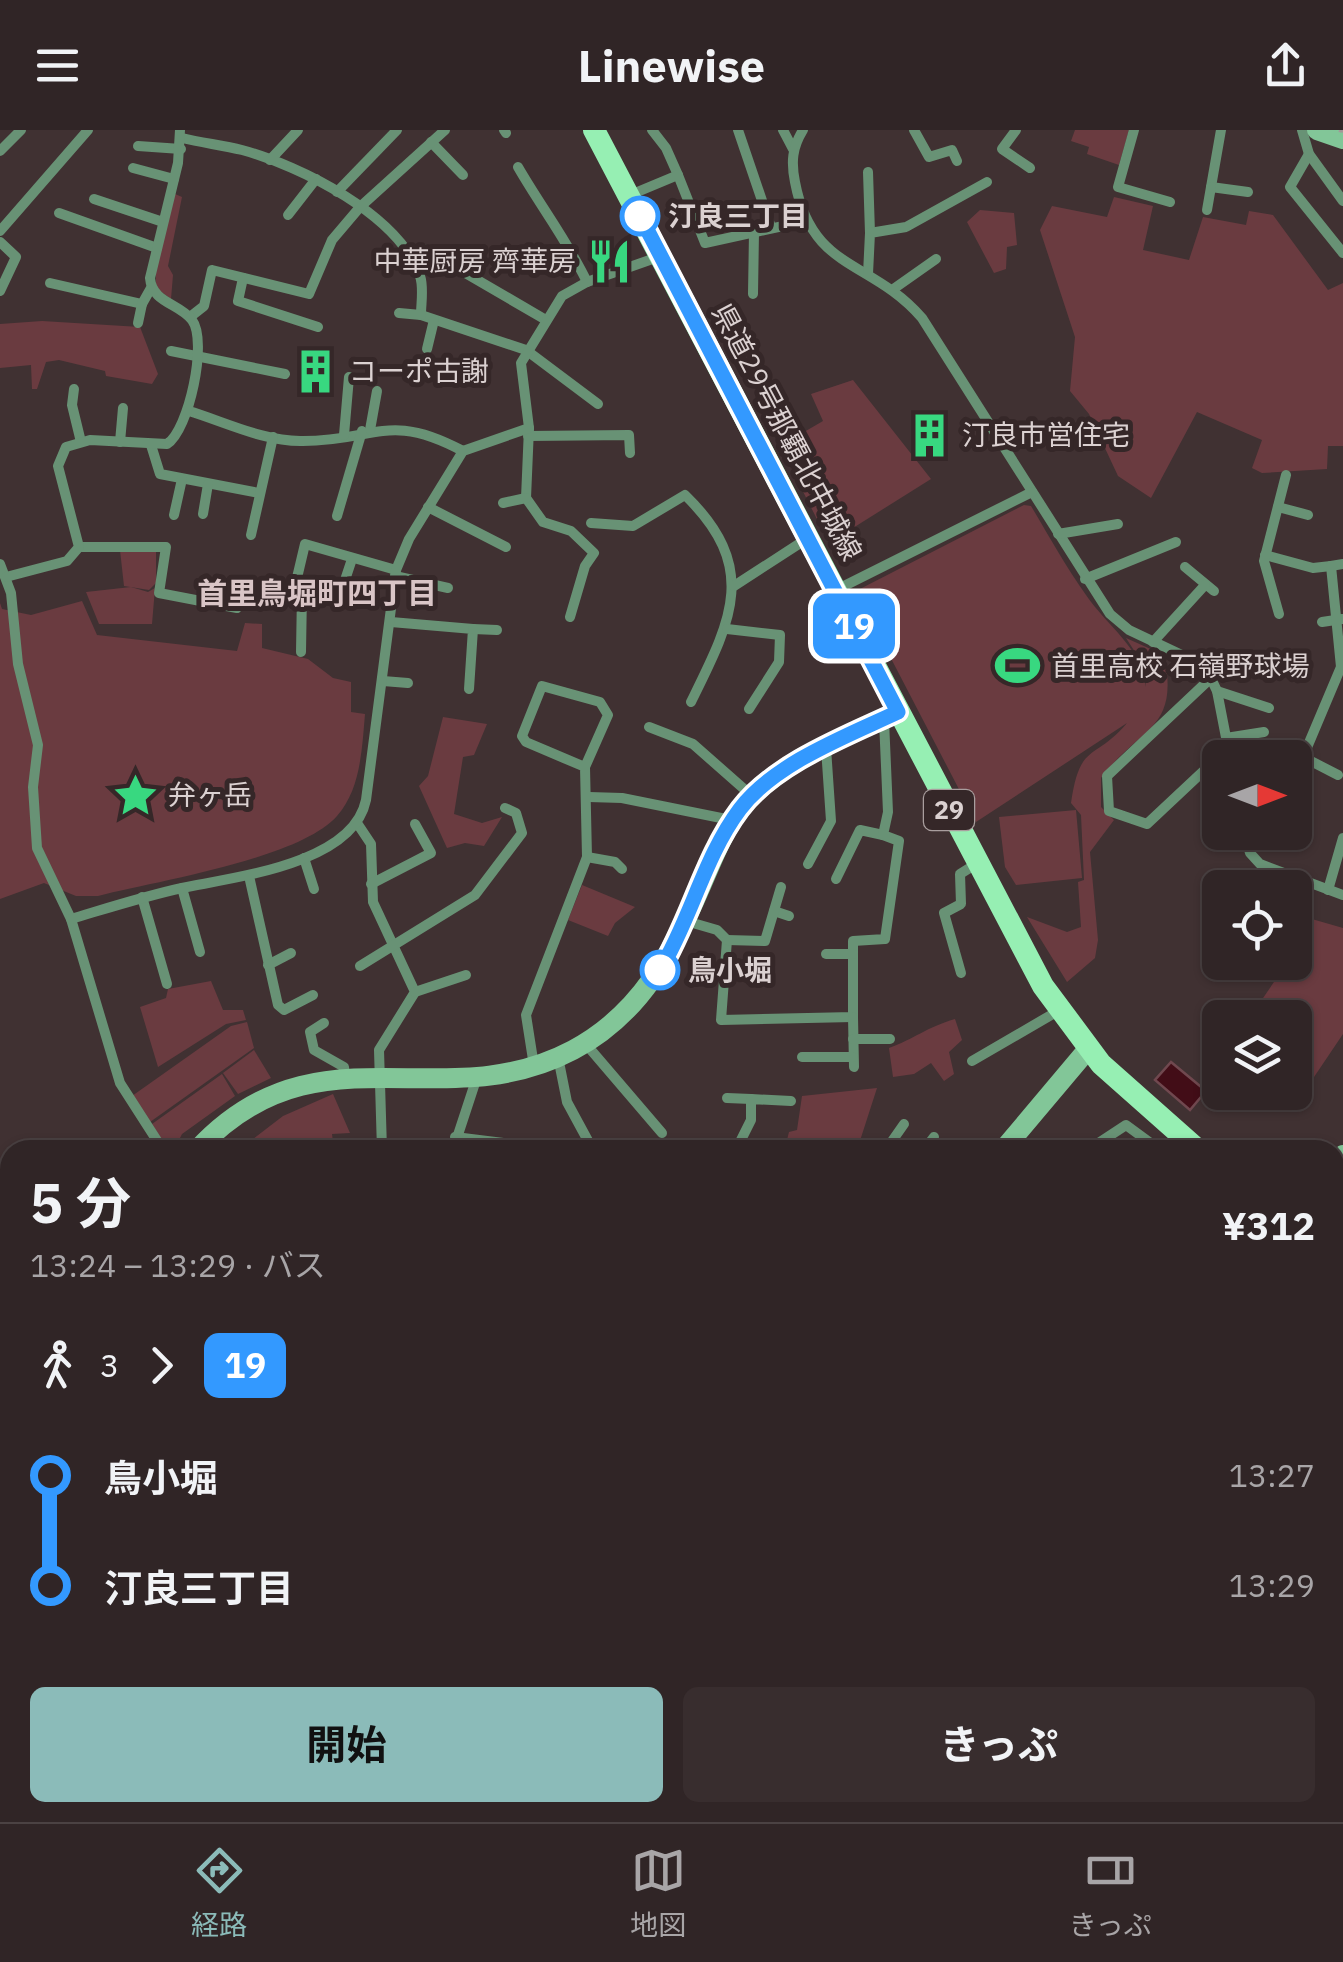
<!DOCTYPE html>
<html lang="ja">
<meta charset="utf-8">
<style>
:root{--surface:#302526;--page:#382d2e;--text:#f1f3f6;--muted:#a8a5a7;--line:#4b4243;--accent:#8bbbb9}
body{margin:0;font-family:"IBM Plex Sans","Noto Sans JP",sans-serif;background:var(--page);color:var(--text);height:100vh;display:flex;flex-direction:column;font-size:38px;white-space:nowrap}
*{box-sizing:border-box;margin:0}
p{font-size:32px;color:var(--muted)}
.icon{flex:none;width:55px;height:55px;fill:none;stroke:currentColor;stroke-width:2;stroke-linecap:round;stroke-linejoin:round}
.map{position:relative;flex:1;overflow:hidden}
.sheet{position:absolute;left:0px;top:1010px;width:1345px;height:682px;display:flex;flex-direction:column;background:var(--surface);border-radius:30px 30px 0 0;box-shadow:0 2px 8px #0004,0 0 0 2px var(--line)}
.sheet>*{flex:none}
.badge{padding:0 20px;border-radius:15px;font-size:35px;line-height:65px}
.needle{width:65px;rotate:90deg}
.tools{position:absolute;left:1202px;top:610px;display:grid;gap:20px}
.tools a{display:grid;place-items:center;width:110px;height:110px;border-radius:15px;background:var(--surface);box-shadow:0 2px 8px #0004,0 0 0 2px var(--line);font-size:50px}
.map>.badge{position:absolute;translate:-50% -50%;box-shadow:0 0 0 5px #fff}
.legs{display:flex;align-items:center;gap:15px;height:110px;padding:0 30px;font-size:32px}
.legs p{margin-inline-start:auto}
.overview{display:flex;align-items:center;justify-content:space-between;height:170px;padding:0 30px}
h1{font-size:55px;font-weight:700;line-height:75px}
.cta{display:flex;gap:20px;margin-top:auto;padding:20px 30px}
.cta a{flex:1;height:115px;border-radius:15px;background:var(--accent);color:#111;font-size:40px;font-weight:700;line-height:115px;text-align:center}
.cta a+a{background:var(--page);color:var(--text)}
ul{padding:0 30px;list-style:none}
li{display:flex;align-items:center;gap:35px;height:110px;font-size:38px}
li i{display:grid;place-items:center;width:15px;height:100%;margin:0 12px;background:currentColor}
li i::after{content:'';width:25px;height:25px;margin:-12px;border:8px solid;border-radius:50%;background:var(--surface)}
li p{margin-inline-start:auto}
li:first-child i{background:linear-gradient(#0000 50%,currentColor 0)}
li:last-child i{background:linear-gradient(currentColor 50%,#0000 0)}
header{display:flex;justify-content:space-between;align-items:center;height:130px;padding:0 30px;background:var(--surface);font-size:45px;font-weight:700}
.tab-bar{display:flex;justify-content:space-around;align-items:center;height:140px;border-top:2px solid var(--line);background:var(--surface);font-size:28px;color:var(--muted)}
.tab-bar a{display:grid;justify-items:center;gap:5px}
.tab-bar .selected{color:var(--accent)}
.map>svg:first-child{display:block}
.green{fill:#6a3b40}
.water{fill:#420d17;stroke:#70484f;stroke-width:2.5}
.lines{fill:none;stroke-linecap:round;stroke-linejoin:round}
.street{stroke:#689275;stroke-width:10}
.secondary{stroke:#82c698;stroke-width:20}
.primary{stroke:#96efb3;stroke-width:22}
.rail{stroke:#a39898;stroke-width:4;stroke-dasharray:20 10;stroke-linecap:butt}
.line-1-casing{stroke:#fff;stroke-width:22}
.line-1{stroke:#39f;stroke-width:15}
.stop-1-dot{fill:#fff;stroke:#39f;stroke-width:5}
.labels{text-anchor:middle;stroke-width:10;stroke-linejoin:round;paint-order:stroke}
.shield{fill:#352728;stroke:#a99e9e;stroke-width:2.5}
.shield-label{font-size:25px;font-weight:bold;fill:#dbd1d1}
.stop-label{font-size:28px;font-weight:bold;fill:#dbd1d1;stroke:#352728;text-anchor:start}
.poi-label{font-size:28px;fill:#dbd1d1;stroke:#352728;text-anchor:start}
.street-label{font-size:28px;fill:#dbd1d1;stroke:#352728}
.neighbourhood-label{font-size:30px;font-weight:bold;fill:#d9c5c6;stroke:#352728}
</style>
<header><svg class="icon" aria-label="menu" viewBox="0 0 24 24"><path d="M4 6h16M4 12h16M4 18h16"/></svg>Linewise<svg class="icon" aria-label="share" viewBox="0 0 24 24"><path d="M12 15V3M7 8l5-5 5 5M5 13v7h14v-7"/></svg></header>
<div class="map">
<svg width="1343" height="1692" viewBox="0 0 1343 1692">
<rect width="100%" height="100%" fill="#403132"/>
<g class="green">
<path d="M 1075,0 L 1129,0 L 1119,35 L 1087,24 L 1089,17 L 1071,11 Z"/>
<path d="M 175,64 L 182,67 L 168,136 L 173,145 L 171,169 L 156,158 L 156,139 Z"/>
<path d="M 1114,67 L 1153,76 L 1143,120 L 1189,130 L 1203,87 L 1246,95 L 1249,81 L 1273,85 L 1328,160 L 1343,153 L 1343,316 L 1328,316 L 1327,339 L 1262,343 L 1252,338 L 1262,310 L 1197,282 L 1151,368 L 1118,346 L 1089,284 L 1070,261 L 1075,207 L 1040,100 L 1052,76 L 1107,87 Z"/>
<path d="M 980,80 L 1014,83 L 1017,115 L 1007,117 L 1006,139 L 994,143 L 967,92 Z"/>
<path d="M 42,191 L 140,197 L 158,244 L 152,254 L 106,246 L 105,241 L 59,230 L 46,232 L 37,259 L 32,259 L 31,235 L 0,238 L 0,194 Z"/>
<path d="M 853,250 L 931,349 L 829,413 L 780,316 L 823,291 L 811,264 Z"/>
<path d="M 1024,375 L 1031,376 C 1049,406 1066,437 1086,465 C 1106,495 1143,519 1146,557 L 1146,539 L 1126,508 L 1164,525 C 1180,601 1140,596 1101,648 L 1101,677 L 1114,690 L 1090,722 L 1098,810 L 1095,828 L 1067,852 L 1027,787 L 1067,802 L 1081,797 L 1078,752 L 1084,750 L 1081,685 L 1071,673 C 1080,611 1094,632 1127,593 L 976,692 L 856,461 Z"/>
<path d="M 120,420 L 156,420 L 156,453 L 149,460 L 124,456 Z"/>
<path d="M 131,457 L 148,462 L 155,458 L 152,494 L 99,494 L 86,462 Z"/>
<path d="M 82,471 L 97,505 L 237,521 L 245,493 L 262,494 L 262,518 L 308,529 L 333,548 L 351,552 L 351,582 L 365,584 C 362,618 361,659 337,686 C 299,729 157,751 98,766 L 76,766 L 44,753 L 0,769 L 0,473 L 2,479 L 31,485 Z"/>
<path d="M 443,587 L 487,594 L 474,625 L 463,627 L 454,684 L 482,693 L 502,687 L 484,716 L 465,713 L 447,718 L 419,656 L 428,646 Z"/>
<path d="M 1076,680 L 1082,748 L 1016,755 L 1005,737 L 999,687 Z"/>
<path d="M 582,755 L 635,777 L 615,793 L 608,806 L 568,790 Z"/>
<path d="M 1298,785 L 1343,798 L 1343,904 L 1312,950 L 1295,939 L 1295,888 L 1250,887 L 1287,833 L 1295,832 Z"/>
<path d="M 211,851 L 223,880 L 243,880 L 246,890 L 226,894 L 158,937 L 140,877 L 166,868 L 168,859 Z"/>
<path d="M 955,889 L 962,910 L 949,922 L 954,944 L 944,951 L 931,933 L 914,944 L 893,947 L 889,918 C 914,909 927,897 955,889 Z"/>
<path d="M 247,892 L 254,918 L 150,992 L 132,966 L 231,896 Z"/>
<path d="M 254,920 L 271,948 L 238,964 L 223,943 Z"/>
<path d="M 222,944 L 235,966 L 182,1004 L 174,1020 L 168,1020 L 152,994 Z"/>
<path d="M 877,958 L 857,1020 L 803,1020 L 787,1010 L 789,1002 L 797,1000 L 802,966 Z"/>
<path d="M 333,964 L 350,1003 L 332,1004 L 334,1020 L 248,1020 L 248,1013 L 283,986 Z"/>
<path d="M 0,1384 L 7,1386 L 10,1405 L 10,1599 L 0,1617 Z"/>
<path d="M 37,1682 L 639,1682 L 639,1683 L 629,1692 L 36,1692 Z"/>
</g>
<path class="water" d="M 1171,932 L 1206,961 L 1190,980 L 1155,950 Z"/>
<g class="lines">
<g class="street">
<path d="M 504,0 L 506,3"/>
<path d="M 652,0 L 666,18 L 678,45"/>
<path d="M 738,0 L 771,97"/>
<path d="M 783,0 L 793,19"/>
<path d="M 803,0 C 792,18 791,32 795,52 C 812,142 871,129 922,188 L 1110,484 L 1129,500 L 1205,536 L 1217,561 L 1230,628"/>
<path d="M 914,0 L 929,27 L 952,20 L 957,31"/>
<path d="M 1016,0 L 1002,19 L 1030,38"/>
<path d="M 1134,0 L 1118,57 L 1170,72"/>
<path d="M 1221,0 L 1211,57 L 1248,62"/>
<path d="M 1302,0 L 1309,24 L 1343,71"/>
<path d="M 182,8 C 202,13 222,15 242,20 C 301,36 399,85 420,146 C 424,157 421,173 421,185 L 526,220 L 598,274"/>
<path d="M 431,12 L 463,45"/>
<path d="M 138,16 L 181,19"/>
<path d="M 0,21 L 21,0"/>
<path d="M 1309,24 L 1290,57 L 1343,123"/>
<path d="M 270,30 L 298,0"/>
<path d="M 518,37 C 541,77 567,110 587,152"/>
<path d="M 133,38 L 174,49"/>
<path d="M 868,42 L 870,103"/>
<path d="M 337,62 L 397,0"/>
<path d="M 630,65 L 678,45 L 705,113 L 806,91"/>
<path d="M 94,69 L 163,92"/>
<path d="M 1207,80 L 1211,57"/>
<path d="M 59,83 L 157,118"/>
<path d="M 288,85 L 316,49"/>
<path d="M 0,101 L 88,0"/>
<path d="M 0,112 L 16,127 L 0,161"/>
<path d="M 424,119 L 546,190"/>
<path d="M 868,144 L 870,103 L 906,97 L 987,52"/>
<path d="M 243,148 L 238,171 L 318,197"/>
<path d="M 50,153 L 142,174 L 151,158"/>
<path d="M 892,160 L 936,129"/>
<path d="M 753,164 L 754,102"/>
<path d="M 399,183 L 421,185"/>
<path d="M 190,187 L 204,176 L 212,140 L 309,164 L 332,110 L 360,77 L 445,0"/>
<path d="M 138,193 L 142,174"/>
<path d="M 427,219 L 434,190"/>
<path d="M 171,221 L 285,244"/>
<path d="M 74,259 L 72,275 L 81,312"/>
<path d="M 189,281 C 225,292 265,312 303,311 C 376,311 388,281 463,321"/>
<path d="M 529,298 L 526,368 L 543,392 L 571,401 L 594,423 L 585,436 L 570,487"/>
<path d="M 370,300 L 377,261"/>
<path d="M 344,305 L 349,247"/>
<path d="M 528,306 L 629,305 L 630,323"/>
<path d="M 120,312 L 123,278"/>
<path d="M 151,315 L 160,344 L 259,363"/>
<path d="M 503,373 L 526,368"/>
<path d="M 428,377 L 506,417"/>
<path d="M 1278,377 L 1308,385"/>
<path d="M 203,384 L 208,354"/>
<path d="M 174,385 L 182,349"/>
<path d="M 337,386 L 362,301"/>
<path d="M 591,393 L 633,396 L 685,365 C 760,438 731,491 691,572"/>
<path d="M 1058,404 L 1118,394"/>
<path d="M 251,405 L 273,307"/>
<path d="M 79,417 L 166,417 L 159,463 L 237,478"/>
<path d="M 1265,425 L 1313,438 L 1331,436"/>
<path d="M 0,434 L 11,463 L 18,534 L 38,615 L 33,657 L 37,718 L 71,789 L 120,953 L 163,1020"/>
<path d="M 1185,437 L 1214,461"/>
<path d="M 395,446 L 448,458"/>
<path d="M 6,447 L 67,431 L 79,417 L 58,336 L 66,317 L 90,310 L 167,314 C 189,300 208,211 192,190 C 179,173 152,173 150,148 L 178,33 L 180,0"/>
<path d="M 1085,449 L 1176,412"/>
<path d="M 734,456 L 808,408"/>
<path d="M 836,460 L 1032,362"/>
<path d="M 341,462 L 352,429"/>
<path d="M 1279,484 L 1264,431 L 1286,345"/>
<path d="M 391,492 L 473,499 L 469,559"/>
<path d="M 1322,492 L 1342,489"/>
<path d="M 473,499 L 497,500"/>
<path d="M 727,499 L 780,505 L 779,532 L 749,579"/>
<path d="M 1153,512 L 1205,455"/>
<path d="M 301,522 L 302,462 L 296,452 L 305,414 L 396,440"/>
<path d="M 1212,547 L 1107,646 L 1109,681 L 1147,694 L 1228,618"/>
<path d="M 383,551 L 408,553"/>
<path d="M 1217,561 L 1269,578"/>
<path d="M 649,597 L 693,614 L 752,666"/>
<path d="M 1226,608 L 1264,602"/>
<path d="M 1280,615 L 1303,627"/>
<path d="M 1338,645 L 1303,627 L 1341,537 L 1331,436 L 1343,434"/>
<path d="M 589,667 L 622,668 L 731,690"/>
<path d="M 357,693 L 371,714 L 373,772 L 415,862 L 379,920 L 382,1020"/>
<path d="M 1244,702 L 1250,723 L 1260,734 L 1343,765"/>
<path d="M 587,727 L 615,732 L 622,739"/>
<path d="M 304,728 L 314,759"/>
<path d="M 808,734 L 831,691 L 826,618"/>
<path d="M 249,746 L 278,875 L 284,880 L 313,865"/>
<path d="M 836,749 L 860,700 L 883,705"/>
<path d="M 371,754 L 431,723 L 415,694"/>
<path d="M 182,758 L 200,822"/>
<path d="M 1328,760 L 1343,708"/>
<path d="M 142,767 L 167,854"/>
<path d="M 774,781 L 789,786"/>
<path d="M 71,789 C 108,778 145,766 182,758 C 235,747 353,734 366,670 L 396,440 L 409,409 L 463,321 L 529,298 L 521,233 L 562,166 L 587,152 L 661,126"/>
<path d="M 686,791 L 717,800 L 727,810 L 721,890 L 853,887 L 853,811 L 885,809 L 899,711 L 883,705 L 888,682 L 884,590"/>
<path d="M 727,810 L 765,811 L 781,757"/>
<path d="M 826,824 L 853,824"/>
<path d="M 268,835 L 291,823"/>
<path d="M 360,836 L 475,765 L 522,703 L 516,683 L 505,678"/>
<path d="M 961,843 L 944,783 L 961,774 L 960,744 L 976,734"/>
<path d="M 415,862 L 466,845"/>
<path d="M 853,887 L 854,937"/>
<path d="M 324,893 L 310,902 L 314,920 L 344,937 L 345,946"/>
<path d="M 853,909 L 890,909"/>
<path d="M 585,913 L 662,1003"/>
<path d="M 558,927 L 567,972 L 593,1020"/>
<path d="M 802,927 L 853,927"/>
<path d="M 972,931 L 1058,881"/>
<path d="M 534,936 L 526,885 L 587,727 L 585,637 L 608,585 L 600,572 L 542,556 L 522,606 L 526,612 L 585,637"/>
<path d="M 727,968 L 751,969"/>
<path d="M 455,1007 L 536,1017"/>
<path d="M 453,1020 L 477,947"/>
<path d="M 736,1020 L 751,990 L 751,969 L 791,971"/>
<path d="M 898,1020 L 890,1014 L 904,994"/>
<path d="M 924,1020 L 934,1007"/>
<path d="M 1088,1020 L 1126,995 L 1160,1020"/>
<path d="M 1335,1405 L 1343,1406"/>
<path d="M 1335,1480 L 1343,1480"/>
<path d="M 0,1637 L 10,1619"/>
<path d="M 980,1682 L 984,1692"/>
</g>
<g class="secondary">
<path d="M 1317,0 L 1343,9"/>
<path d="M 197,1020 C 316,891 441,990 573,920 C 641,884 672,823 701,756 C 713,729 724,699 743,676 C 779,632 847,606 898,582"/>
<path d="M 1003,1020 L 1088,919"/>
<path d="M 1335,1049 L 1343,1025"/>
<path d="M 0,1153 L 10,1153"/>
<path d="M 1335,1652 L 1343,1652"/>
<path d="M 864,1692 L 870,1682"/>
<path d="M 1197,1692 L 1208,1682"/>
</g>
<g class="primary">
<path d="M 594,0 L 1043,856 L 1101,934 L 1198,1020"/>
<path d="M 1335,1138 L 1343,1145"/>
</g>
<path class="rail" d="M 1339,0 L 1343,1"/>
</g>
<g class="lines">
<defs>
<path id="line-1" d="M 640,86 L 898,582 C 847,606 775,633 740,679 C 704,727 691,789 660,840"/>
</defs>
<use href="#line-1" class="line-1-casing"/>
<use href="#line-1" class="line-1"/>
</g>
<defs>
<symbol id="restaurant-bare" viewBox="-9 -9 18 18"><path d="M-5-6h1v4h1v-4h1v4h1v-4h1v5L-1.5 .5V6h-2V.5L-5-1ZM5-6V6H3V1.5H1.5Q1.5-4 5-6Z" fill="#38d880" stroke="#352728" stroke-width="2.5" paint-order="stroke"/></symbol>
<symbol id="building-bare" viewBox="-9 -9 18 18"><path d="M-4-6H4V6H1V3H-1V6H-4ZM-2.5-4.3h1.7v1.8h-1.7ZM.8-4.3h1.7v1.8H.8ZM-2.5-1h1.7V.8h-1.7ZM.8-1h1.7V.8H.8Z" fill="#38d880" stroke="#352728" stroke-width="2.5" paint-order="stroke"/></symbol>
<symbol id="stadium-bare" viewBox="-9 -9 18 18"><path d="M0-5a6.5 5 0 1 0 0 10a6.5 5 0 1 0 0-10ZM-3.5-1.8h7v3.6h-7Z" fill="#38d880" stroke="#352728" stroke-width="2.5" paint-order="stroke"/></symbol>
<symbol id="sight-bare" viewBox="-9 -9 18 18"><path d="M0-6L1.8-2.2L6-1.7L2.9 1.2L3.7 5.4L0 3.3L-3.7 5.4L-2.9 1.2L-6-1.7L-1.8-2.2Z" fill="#38d880" stroke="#352728" stroke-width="2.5" paint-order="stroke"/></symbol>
</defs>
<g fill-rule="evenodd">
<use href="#restaurant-bare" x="578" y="100" width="63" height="63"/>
<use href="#building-bare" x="284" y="210" width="63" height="63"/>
<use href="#building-bare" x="898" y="274" width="63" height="63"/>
<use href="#stadium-bare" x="986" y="504" width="63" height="63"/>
<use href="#sight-bare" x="104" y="634" width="63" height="63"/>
</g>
<g class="stop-1-dot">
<circle cx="640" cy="86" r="18"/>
<circle cx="660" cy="840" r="18"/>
</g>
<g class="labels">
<rect class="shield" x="924" y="660" width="50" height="40" rx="8"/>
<g class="shield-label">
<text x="949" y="689">29</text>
</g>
<g class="stop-label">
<text x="668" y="96">汀良三丁目</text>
<text x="688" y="850">鳥小堀</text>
</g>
<g class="poi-label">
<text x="576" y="141" text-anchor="end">中華厨房 齊華房</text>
<text x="349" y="251">コーポ古謝</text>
<text x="962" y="315">汀良市営住宅</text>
<text x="1051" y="546">首里高校 石嶺野球場</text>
<text x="168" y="675">弁ヶ岳</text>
</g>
<g class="street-label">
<text transform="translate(787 302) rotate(62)" y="10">県道29号那覇北中城線</text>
</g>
<g class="neighbourhood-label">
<text x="317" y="474">首里鳥堀町四丁目</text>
</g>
</g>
</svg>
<div class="tools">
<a><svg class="needle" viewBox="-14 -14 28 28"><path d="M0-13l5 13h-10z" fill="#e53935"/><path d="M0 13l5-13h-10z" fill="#a8a5a7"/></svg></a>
<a><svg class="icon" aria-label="locate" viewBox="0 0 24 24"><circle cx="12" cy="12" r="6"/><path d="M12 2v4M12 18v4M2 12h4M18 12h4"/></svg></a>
<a><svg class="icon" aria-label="layers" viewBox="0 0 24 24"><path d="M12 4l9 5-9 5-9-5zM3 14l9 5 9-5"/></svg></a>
</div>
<b class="badge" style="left:854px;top:496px;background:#39f;color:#fff">19</b>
<section class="sheet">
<div class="overview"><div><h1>5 分</h1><p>13:24 – 13:29 · バス</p></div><b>¥312</b></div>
<div class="legs"><svg class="icon" aria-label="walk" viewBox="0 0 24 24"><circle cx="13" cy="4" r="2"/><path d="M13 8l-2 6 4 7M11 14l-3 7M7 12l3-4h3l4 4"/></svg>3<svg class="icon" aria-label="forward" viewBox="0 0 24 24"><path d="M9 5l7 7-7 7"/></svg><b class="badge" style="background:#39f;color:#fff">19</b></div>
<ul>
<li><i style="color:#39f"></i><b>鳥小堀</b><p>13:27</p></li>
<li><i style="color:#39f"></i><b>汀良三丁目</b><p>13:29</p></li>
</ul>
<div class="cta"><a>開始</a><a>きっぷ</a></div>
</section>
</div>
<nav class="tab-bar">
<a class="selected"><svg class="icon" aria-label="directions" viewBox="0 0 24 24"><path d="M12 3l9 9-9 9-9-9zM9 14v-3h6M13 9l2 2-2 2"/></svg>経路</a>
<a><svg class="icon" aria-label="map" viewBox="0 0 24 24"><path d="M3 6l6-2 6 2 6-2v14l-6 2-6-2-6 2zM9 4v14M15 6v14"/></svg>地図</a>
<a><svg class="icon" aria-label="tickets" viewBox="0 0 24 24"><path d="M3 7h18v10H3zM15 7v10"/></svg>きっぷ</a>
</nav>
